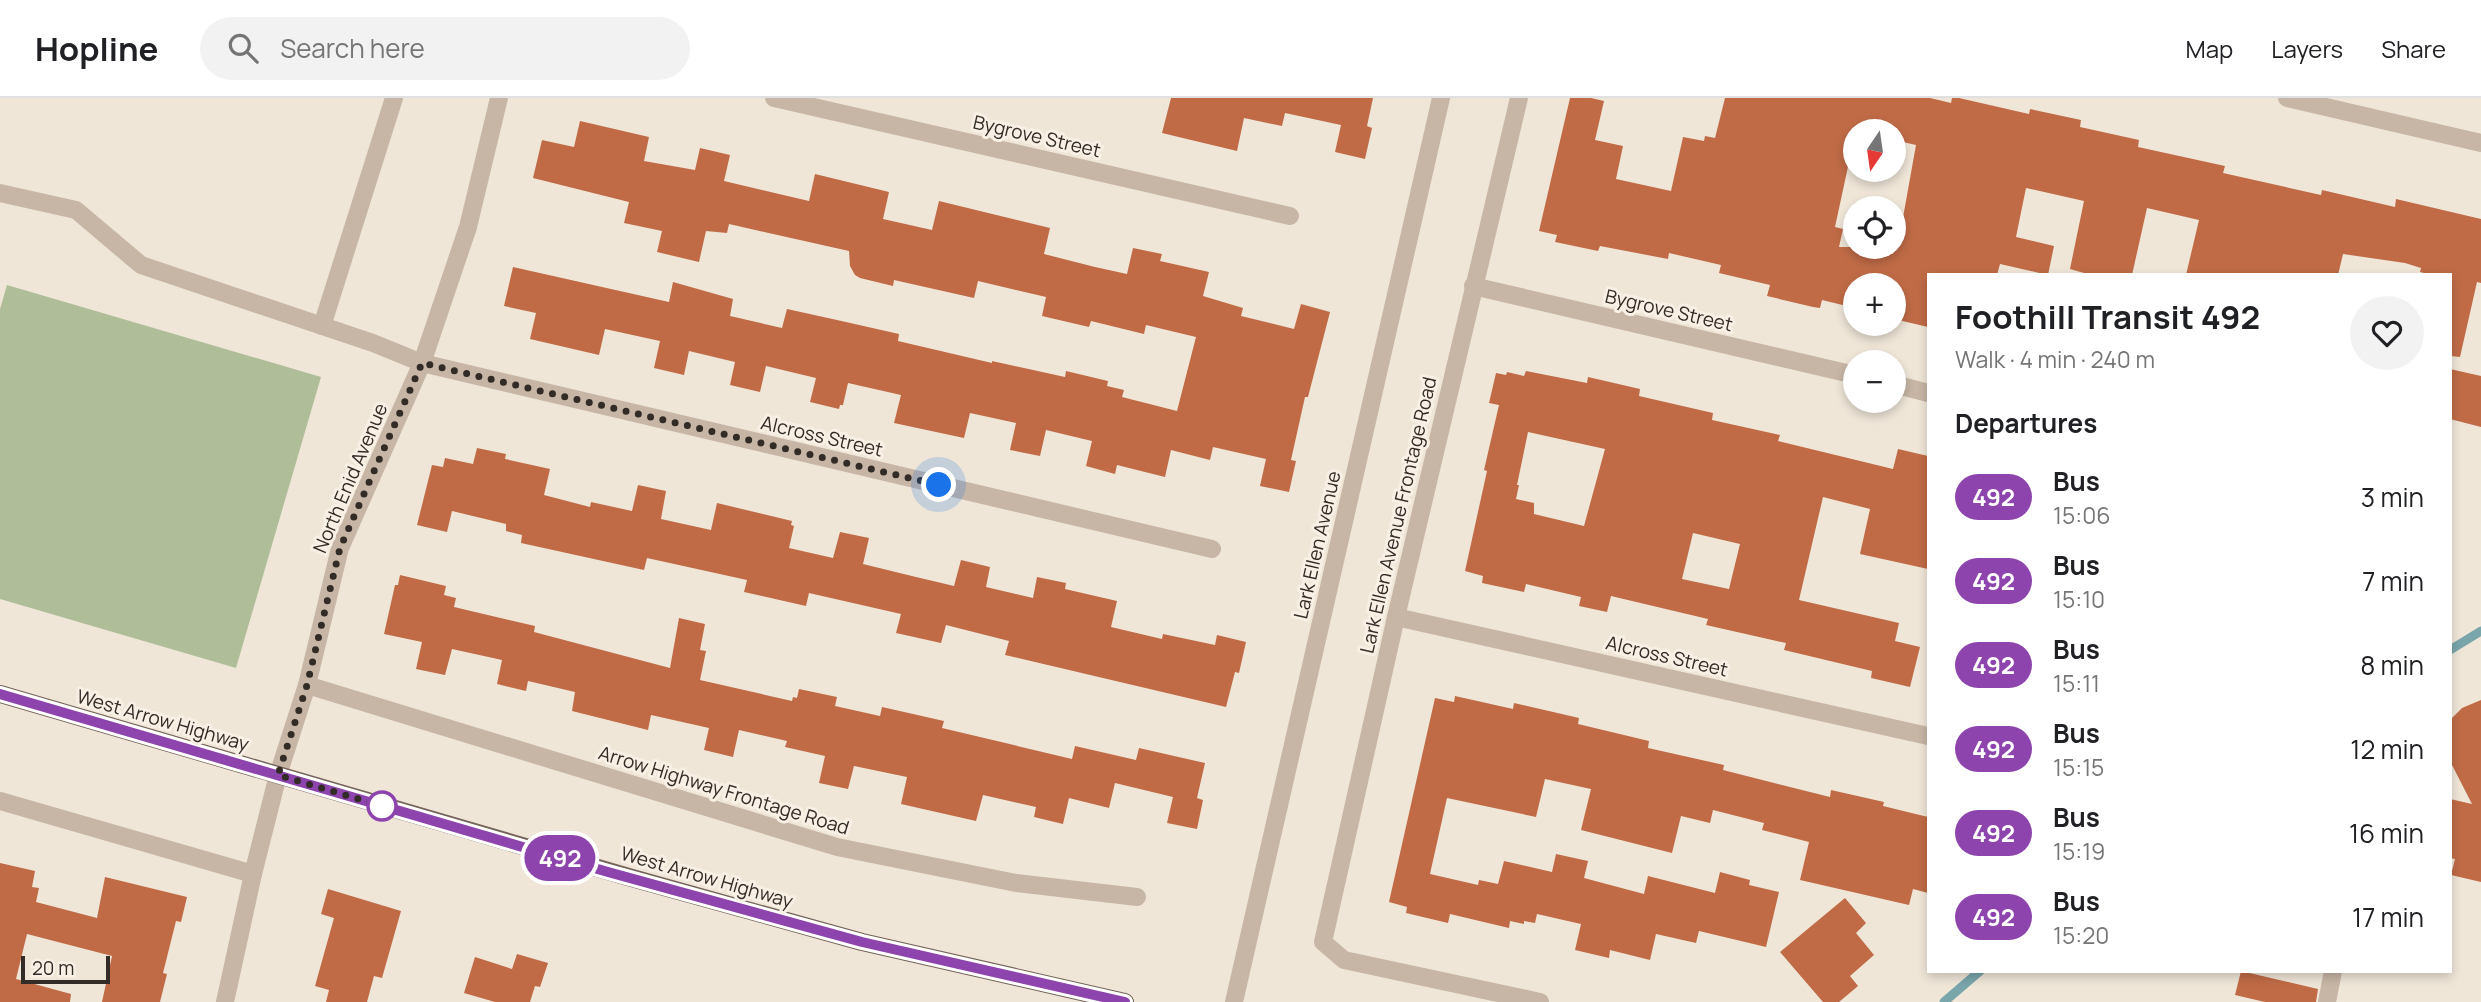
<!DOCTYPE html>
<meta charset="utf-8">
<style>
:root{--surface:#fff;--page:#f2f2f2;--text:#202124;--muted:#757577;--line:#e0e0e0}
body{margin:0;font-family:Manrope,sans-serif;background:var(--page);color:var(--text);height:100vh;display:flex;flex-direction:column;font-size:26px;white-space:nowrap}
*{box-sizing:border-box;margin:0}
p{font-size:23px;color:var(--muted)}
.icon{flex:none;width:38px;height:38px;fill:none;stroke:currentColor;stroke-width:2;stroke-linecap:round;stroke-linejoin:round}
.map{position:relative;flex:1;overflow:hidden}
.sheet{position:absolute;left:1927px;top:175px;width:525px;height:700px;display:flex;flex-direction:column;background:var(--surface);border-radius:0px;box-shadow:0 4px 10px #0003}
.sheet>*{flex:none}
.badge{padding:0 14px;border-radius:23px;font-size:24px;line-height:46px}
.needle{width:46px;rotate:193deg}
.controls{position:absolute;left:1843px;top:21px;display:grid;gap:14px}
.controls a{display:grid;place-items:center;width:63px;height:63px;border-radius:50%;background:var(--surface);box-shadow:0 4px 10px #0003;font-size:35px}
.scale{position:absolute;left:21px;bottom:18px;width:89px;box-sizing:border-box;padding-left:7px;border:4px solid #332b26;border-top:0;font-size:19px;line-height:24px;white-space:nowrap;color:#332b26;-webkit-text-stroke:5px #f8f0e4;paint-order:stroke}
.you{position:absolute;width:35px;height:35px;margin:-18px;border:5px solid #fff;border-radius:50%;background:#1a73e8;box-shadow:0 0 0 10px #1a73e833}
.map>.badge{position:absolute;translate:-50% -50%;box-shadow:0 0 0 4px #fff}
h2{padding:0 28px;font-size:26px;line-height:63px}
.round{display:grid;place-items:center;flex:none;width:74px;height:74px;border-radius:37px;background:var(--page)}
.overview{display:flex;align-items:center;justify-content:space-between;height:119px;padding:0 28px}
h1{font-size:33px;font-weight:700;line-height:52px}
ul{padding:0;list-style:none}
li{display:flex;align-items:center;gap:21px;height:84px;padding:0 28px}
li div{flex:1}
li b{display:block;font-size:26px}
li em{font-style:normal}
li .badge{min-width:77px;font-weight:700;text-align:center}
header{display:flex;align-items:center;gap:42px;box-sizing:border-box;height:98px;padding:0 35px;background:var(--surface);border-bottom:2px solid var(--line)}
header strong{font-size:33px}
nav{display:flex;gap:38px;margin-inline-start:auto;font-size:24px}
.search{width:490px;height:63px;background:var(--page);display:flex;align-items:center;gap:18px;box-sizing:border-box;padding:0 24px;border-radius:38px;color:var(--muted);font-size:26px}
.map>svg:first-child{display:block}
.green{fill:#afbd99}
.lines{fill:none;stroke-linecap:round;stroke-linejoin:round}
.stream{stroke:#79a6ab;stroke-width:9}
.building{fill:#c06b46;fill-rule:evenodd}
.minor{stroke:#c7b6a5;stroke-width:18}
.major{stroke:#746358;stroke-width:18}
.line-casing{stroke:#fff;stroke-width:16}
.line{stroke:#8e44ad;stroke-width:10}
.walk{stroke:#332b26;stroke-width:7;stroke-dasharray:0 12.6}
.stop-dot{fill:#fff;stroke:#8e44ad;stroke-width:3.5}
.labels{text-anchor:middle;stroke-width:6;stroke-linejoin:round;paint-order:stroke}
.street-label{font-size:19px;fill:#332b26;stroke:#f8f0e4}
</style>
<header>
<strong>Hopline</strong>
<div class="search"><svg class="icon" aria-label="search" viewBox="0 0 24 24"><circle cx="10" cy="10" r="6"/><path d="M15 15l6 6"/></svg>Search here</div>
<nav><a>Map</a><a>Layers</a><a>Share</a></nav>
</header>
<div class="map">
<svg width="2481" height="904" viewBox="0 0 2481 904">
<rect width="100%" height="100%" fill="#efe6d8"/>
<path class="green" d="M 7,187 L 321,279 L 236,570 L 0,501 L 0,211 Z"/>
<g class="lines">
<g class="stream">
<path d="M 2450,552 L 2481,533"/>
<path d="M 1944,904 L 1980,873"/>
</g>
</g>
<g class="building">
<path d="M 1171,0 L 1373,0 L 1367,28 L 1372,30 L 1365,61 L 1335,54 L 1341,27 L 1285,15 L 1282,28 L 1244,20 L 1237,53 L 1162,35 Z"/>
<path d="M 1570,0 L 1591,0 L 1604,3 L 1595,42 L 1623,48 L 1616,81 L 1671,93 L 1683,39 L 1704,43 L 1705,38 L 1715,40 L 1725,0 L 1930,0 L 1951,5 L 1952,0 L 1959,0 L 2029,16 L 2030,11 L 2081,22 L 2080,29 L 2139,42 L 2138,49 L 2225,68 L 2223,75 L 2321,97 L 2322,92 L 2395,109 L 2396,101 L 2481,121 L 2481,185 L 2477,184 L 2460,259 L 2450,258 L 2450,177 L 2432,177 L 2420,174 L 2421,170 L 2405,165 L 2343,156 L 2338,177 L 2186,177 L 2199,122 L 2147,110 L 2132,177 L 2091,177 L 2070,171 L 2084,103 L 2026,90 L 2016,139 L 2054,148 L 2048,177 L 2000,166 L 1997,177 L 1928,177 L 1928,229 L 1894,221 L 1894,187 L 1855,187 L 1855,210 L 1822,202 L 1820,210 L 1813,209 L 1767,198 L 1770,187 L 1719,175 L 1721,167 L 1669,155 L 1668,161 L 1600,148 L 1598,153 L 1555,144 L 1557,137 L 1539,133 ZM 1855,33 L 1894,33 L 1894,42 L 1916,47 L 1902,125 L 1900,125 L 1893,156 L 1864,149 L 1839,149 L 1843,131 L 1835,129 L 1849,64 L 1855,65 Z"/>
<path d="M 580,23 L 649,39 L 644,63 L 695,72 L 700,50 L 730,57 L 724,83 L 809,103 L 815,76 L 889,94 L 883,121 L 932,132 L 939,103 L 1050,130 L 1044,156 L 1095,169 L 1127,176 L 1133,150 L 1162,156 L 1160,163 L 1209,174 L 1203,198 L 1243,210 L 1241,218 L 1294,231 L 1301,206 L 1330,214 L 1308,299 L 1305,299 L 1291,362 L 1296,363 L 1289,394 L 1260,388 L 1266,361 L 1213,349 L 1210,362 L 1171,352 L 1165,379 L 1117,367 L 1115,376 L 1086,368 L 1092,343 L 1046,332 L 1040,358 L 1010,352 L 1016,325 L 970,315 L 964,340 L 894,325 L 901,297 L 848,285 L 843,307 L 840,307 L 839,311 L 810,304 L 816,280 L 766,268 L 760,294 L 730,287 L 735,264 L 689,253 L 684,277 L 654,270 L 660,243 L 605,231 L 599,257 L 530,241 L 536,215 L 504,208 L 513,169 L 669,204 L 673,184 L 733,201 L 730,218 L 782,230 L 787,211 L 837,222 L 899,236 L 898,243 L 992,265 L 992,263 L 1065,279 L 1066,273 L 1108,283 L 1107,288 L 1124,292 L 1122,299 L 1177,313 L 1196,239 L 1146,227 L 1144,236 L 1091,223 L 1089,229 L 1042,218 L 1046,199 L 978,183 L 974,200 L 894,182 L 893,188 L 860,180 L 855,177 L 850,168 L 849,153 L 729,126 L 727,135 L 706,133 L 699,164 L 657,154 L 662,133 L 624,125 L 629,104 L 533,80 L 542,42 L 574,49 Z"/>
<path d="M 2450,271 L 2481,278 L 2481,329 L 2450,321 Z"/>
<path d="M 1526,273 L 1587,285 L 1588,279 L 1640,291 L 1639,298 L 1713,315 L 1712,322 L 1780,337 L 1778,343 L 1893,371 L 1898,351 L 1928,358 L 1928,471 L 1860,456 L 1870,411 L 1823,399 L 1799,502 L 1899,525 L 1895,543 L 1920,549 L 1910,589 L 1871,580 L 1872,573 L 1784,552 L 1786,545 L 1706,527 L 1708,521 L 1611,498 L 1607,514 L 1579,508 L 1581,499 L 1526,486 L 1524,494 L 1482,485 L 1483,478 L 1465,473 L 1487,373 L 1484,372 L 1499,307 L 1489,305 L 1496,275 L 1506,277 L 1507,274 L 1524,278 ZM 1528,334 L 1605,351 L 1584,428 L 1534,416 L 1534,405 L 1516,401 L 1519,387 L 1517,387 ZM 1693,435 L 1740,446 L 1729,491 L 1682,481 Z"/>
<path d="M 477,350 L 506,356 L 505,361 L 550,371 L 544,397 L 590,409 L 591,404 L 632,413 L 638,387 L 666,393 L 661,421 L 711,432 L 717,405 L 792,423 L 791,427 L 794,428 L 789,450 L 833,460 L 840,434 L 869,440 L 863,466 L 916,479 L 954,488 L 961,462 L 990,469 L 986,489 L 1033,500 L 1037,479 L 1066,485 L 1065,491 L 1117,503 L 1111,529 L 1162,541 L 1163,536 L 1215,547 L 1217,537 L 1246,544 L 1239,575 L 1235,574 L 1226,609 L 1005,557 L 1009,543 L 946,527 L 941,545 L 896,535 L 901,516 L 809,495 L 806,508 L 744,494 L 747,482 L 647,460 L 644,472 L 521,445 L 522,437 L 506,433 L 506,426 L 452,413 L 447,434 L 417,427 L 432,367 L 443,369 L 445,360 L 473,366 Z"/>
<path d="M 400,477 L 446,488 L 444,497 L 456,500 L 454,509 L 535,528 L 534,534 L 670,570 L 679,520 L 705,526 L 700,552 L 706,553 L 700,582 L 792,603 L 793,599 L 797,600 L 799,591 L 837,599 L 835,608 L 880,618 L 882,609 L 944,623 L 942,630 L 1072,661 L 1075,648 L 1136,662 L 1139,650 L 1205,665 L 1197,700 L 1203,702 L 1197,731 L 1167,725 L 1173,699 L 1115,685 L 1109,710 L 1069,700 L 1063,726 L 1034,719 L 1036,709 L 983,697 L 976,723 L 901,706 L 907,679 L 854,668 L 848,691 L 819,685 L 825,658 L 785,649 L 787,643 L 739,632 L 733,659 L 704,652 L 709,630 L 651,617 L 648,632 L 572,613 L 575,594 L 528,583 L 526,593 L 497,586 L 502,562 L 452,551 L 445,577 L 416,571 L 422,544 L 384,536 L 395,487 L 398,487 Z"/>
<path d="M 1455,598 L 1513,611 L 1514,605 L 1579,620 L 1578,626 L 1649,643 L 1648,650 L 1724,667 L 1723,672 L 1830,699 L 1831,692 L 1884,704 L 1883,708 L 1928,719 L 1928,795 L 1913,791 L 1909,807 L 1800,782 L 1809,744 L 1762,732 L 1764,725 L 1713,712 L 1710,725 L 1681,718 L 1672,755 L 1581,732 L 1591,691 L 1545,681 L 1536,719 L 1447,700 L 1430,776 L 1478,787 L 1479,782 L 1498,786 L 1504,763 L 1552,774 L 1556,756 L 1588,763 L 1584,780 L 1644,796 L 1648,778 L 1715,795 L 1720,774 L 1750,782 L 1749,787 L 1779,794 L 1766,849 L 1699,833 L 1696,845 L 1656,836 L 1650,862 L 1610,852 L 1609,860 L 1575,852 L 1581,826 L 1537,816 L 1535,825 L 1524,823 L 1524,826 L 1510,823 L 1509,830 L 1450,816 L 1448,825 L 1406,815 L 1407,809 L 1389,804 L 1435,600 L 1454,604 Z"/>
<path d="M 2481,602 L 2481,784 L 2451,777 L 2455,761 L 2450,760 L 2450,701 L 2472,706 L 2450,663 L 2450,622 L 2462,610 Z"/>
<path d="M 0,765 L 35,773 L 32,789 L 39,790 L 36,804 L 97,820 L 105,779 L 187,799 L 181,824 L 176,823 L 163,875 L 167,876 L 160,904 L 102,904 L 112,858 L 27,836 L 16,881 L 71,896 L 70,904 L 0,904 Z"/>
<path d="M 328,791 L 401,813 L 382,880 L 374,878 L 367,904 L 326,904 L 329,892 L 315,888 L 334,820 L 321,816 Z"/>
<path d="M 1845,800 L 1866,825 L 1856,835 L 1874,857 L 1850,878 L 1858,888 L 1839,904 L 1823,904 L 1780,854 Z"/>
<path d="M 517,856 L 548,865 L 540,889 L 535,888 L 530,904 L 495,904 L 464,895 L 475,859 L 512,871 Z"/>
<path d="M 2241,873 L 2318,891 L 2316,904 L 2265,904 L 2235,897 Z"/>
</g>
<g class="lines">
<g class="minor">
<path d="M 774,0 L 1290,118"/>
<path d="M 1519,0 L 1396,519 L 1323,844 L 1344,862 L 1540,904"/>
<path d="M 2287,0 L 2481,45"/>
<path d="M 0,95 L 76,112 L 141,167 L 373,245 L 422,265 L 1212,451"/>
<path d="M 1473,188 L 1855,277"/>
<path d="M 322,228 L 394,0"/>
<path d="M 1894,286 L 1928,295"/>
<path d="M 1396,519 L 1928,638"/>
<path d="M 307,587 L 837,749 L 1016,785 L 1137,799"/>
<path d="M 0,703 L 253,776"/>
<path d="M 225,904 L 253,776 L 278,677 L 307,587 L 340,450 L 422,265 L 468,129 L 499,0"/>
<path d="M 1234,904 L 1441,0"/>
<path d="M 2327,904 L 2333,873"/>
</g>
<path class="major" d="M 0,596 L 632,780 L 862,844 L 1125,904"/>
</g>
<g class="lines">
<defs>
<path id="line" d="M 0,596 L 608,774 L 862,844 L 1125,904"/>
</defs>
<use href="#line" class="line-casing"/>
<use href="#line" class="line"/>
<path class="walk" d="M 382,708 L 278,677 L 307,587 L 340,450 L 422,265 L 939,387"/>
</g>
<circle class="stop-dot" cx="382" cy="708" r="14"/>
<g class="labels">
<g class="street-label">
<text transform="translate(1037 38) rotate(13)" y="7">Bygrove Street</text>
<text transform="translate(1669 212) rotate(13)" y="7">Bygrove Street</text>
<text transform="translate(822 338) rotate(13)" y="7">Alcross Street</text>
<text transform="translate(350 380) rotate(-67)" y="7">North Enid Avenue</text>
<text transform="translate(1398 417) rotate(-77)" y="7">Lark Ellen Avenue Frontage Road</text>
<text transform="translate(1317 447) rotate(-77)" y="7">Lark Ellen Avenue</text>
<text transform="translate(1667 558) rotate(13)" y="7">Alcross Street</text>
<text transform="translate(163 622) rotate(16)" y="7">West Arrow Highway</text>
<text transform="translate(724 692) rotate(17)" y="7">Arrow Highway Frontage Road</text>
<text transform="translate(707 779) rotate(16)" y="7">West Arrow Highway</text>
</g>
</g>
</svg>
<div class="controls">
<a><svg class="needle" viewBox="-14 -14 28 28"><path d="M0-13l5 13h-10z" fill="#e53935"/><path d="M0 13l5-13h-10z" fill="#757577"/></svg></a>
<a><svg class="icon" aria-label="locate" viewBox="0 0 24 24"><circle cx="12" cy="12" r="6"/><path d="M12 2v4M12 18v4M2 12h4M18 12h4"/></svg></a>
<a>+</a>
<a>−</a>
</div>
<div class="scale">20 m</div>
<div class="you" style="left:939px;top:387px"></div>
<b class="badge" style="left:560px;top:760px;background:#8e44ad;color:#fff">492</b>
<section class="sheet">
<div class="overview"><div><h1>Foothill Transit 492</h1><p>Walk · 4 min · 240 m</p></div><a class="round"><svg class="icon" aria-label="heart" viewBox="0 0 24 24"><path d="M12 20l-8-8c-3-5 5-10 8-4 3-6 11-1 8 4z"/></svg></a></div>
<h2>Departures</h2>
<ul>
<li><span class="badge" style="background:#8e44ad;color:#fff">492</span><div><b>Bus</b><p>15:06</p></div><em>3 min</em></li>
<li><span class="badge" style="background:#8e44ad;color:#fff">492</span><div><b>Bus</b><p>15:10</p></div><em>7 min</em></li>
<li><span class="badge" style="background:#8e44ad;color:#fff">492</span><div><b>Bus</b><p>15:11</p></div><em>8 min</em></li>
<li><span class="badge" style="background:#8e44ad;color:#fff">492</span><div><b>Bus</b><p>15:15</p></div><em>12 min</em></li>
<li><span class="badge" style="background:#8e44ad;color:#fff">492</span><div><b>Bus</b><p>15:19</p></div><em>16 min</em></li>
<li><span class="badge" style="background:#8e44ad;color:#fff">492</span><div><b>Bus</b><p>15:20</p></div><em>17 min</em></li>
</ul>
</section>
</div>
